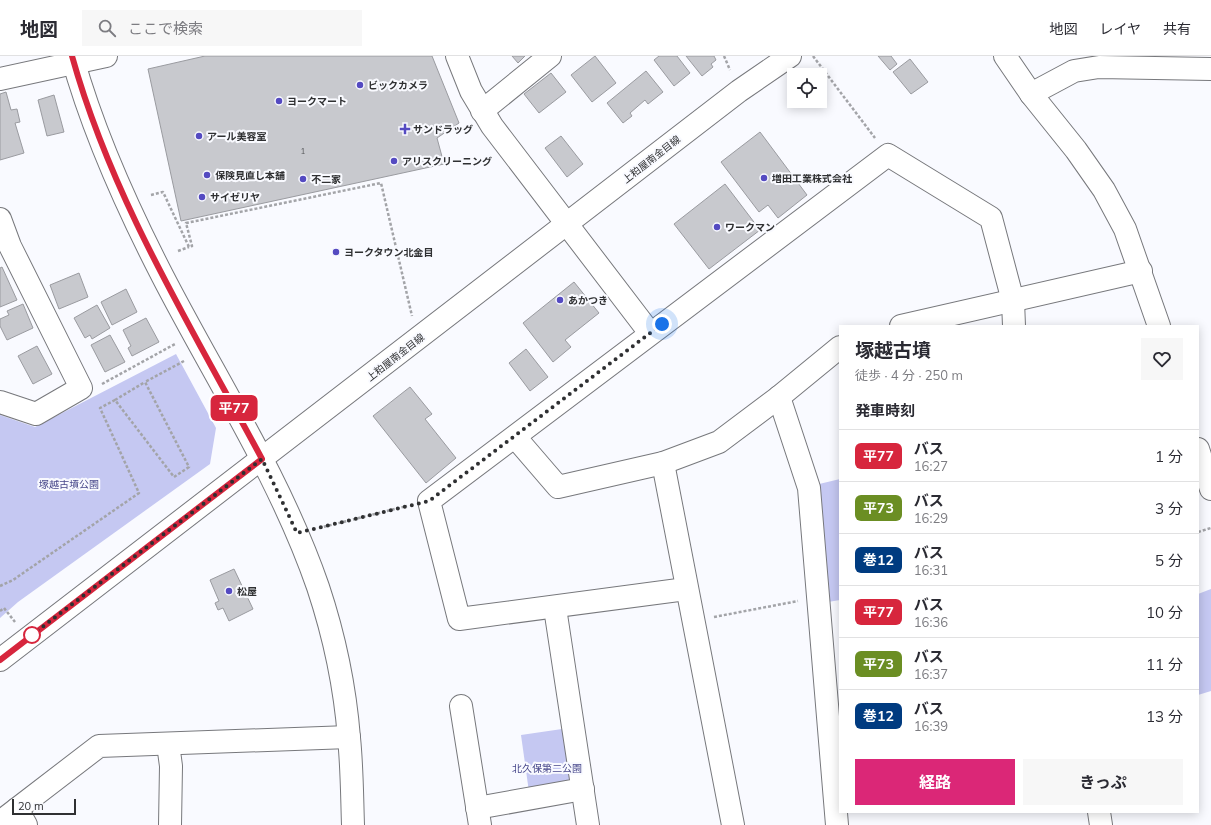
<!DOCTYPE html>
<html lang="ja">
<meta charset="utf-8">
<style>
:root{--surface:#fff;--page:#f7f7f7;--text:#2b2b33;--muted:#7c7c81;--line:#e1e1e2;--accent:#db2777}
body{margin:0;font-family:Mulish,"Noto Sans JP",sans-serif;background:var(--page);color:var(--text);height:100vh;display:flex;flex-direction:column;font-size:15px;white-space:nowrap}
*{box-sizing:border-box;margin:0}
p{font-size:13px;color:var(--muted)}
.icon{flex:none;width:22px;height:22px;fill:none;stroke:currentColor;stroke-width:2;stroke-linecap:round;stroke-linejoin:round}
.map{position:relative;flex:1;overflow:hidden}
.drawer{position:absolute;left:839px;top:269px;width:360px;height:488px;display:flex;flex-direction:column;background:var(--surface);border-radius:0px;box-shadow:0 2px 10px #0003}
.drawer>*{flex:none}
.badge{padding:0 8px;border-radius:6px;font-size:14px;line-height:26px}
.controls{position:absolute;left:787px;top:12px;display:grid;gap:8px}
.controls a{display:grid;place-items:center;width:40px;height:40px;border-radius:0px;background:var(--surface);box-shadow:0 2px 10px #0003;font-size:20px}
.scale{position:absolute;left:12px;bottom:10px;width:64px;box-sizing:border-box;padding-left:4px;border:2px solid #2f3032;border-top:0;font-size:11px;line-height:14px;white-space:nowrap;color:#2f3032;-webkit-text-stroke:3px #f9faff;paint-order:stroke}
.you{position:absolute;width:20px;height:20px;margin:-10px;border:3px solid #fff;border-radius:50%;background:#1a73e8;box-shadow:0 0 0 6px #1a73e833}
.map>.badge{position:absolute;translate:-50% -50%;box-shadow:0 0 0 2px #fff}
h2{padding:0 16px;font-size:15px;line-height:36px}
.round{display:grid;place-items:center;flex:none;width:42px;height:42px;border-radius:0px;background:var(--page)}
.summary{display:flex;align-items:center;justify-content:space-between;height:68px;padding:0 16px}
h1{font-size:19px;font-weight:700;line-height:30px}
.action{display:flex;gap:8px;margin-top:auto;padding:8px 16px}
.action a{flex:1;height:46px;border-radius:0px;background:var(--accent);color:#fff;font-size:16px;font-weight:700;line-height:46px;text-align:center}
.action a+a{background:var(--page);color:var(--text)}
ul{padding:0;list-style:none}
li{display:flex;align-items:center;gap:12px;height:52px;padding:0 16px;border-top:1px solid var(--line)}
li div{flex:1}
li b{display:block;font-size:15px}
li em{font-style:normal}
li .badge{min-width:44px;font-weight:700;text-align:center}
header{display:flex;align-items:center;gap:24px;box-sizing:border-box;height:56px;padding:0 20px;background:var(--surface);border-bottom:1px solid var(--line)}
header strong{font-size:19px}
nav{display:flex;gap:22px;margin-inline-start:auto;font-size:14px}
.search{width:280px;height:36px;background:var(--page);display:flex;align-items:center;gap:10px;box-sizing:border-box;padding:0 14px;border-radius:0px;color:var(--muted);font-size:15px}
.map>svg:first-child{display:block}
.green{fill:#c5c8f2}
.building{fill:#c8c9ce;stroke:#9a9ba0}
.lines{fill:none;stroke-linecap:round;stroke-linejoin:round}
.minor-casing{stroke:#77787c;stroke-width:24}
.major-casing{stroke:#77787c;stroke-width:24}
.path{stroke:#a3a4a8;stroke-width:2.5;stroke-dasharray:3 2;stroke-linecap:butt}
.minor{stroke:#fff;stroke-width:22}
.major{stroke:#fff;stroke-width:22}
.line-casing{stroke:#fff;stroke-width:9}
.line{stroke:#d7263d;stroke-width:6}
.walk{stroke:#2f3032;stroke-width:4;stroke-dasharray:0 7.2}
.poi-dot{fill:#544ac1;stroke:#f9faff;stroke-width:1.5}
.stop-dot{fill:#fff;stroke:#d7263d;stroke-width:2}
.labels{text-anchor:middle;stroke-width:4;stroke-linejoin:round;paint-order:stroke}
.number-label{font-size:8px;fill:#555659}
.poi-label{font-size:10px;font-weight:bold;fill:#2f3032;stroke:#f9faff;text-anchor:start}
.street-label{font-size:10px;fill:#2f3032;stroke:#f9faff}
.park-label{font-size:10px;fill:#48488b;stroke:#f9faff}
</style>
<header>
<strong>地図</strong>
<div class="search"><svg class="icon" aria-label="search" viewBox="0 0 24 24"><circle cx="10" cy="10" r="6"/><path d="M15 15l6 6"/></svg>ここで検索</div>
<nav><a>地図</a><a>レイヤ</a><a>共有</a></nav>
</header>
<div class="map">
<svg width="1211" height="769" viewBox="0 0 1211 769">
<rect width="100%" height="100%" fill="#f9faff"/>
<g class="green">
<path d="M 176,298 L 216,372 L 210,408 L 18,546 L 0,562 L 0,359 L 35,371 Z"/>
<path d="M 840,423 L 840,544 L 828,546 L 815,429 Z"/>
<path d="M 1211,533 L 1211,635 L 1198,639 L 1198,538 Z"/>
<path d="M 562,673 L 570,722 L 563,731 L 529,736 L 521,679 Z"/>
</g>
<g class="building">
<path d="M 205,0 L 432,0 L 459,67 L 437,82 L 444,108 L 181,165 L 148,13 Z"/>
<path d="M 512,0 L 525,0 L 518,7 Z"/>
<path d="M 595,0 L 616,27 L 592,46 L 571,19 Z"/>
<path d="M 659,0 L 677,0 L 690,17 L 674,30 L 654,4 Z"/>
<path d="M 686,0 L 714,0 L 716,4 L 711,8 L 713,11 L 702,20 Z"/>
<path d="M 878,0 L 891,0 L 897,8 L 890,14 Z"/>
<path d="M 910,3 L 928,26 L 911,38 L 893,16 Z"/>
<path d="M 646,15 L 663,36 L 648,48 L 645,44 L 630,57 L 632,60 L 623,67 L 607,47 Z"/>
<path d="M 551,17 L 566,36 L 539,57 L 524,38 Z"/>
<path d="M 6,36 L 11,54 L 17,53 L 20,66 L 15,67 L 24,97 L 0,104 L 0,38 Z"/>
<path d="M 54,39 L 64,76 L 47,80 L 38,44 Z"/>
<path d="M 760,76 L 807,139 L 778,162 L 768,149 L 759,156 L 721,106 Z"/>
<path d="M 561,80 L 583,108 L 567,121 L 545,92 Z"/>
<path d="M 725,128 L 760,174 L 709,213 L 674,168 Z"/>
<path d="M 2,211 L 17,244 L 0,251 L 0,212 Z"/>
<path d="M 79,217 L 88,241 L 59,253 L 50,229 Z"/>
<path d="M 574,226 L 599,257 L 565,284 L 571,291 L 553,306 L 523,267 Z"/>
<path d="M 126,233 L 137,256 L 112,269 L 101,246 Z"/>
<path d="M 23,248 L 33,272 L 7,284 L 0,270 L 0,263 L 9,259 L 7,255 Z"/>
<path d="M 97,249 L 110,272 L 92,283 L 90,279 L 85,282 L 74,262 Z"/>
<path d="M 146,262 L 159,286 L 132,300 L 128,292 L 131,290 L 123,274 Z"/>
<path d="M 110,279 L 125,306 L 105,316 L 91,289 Z"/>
<path d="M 37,290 L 52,318 L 33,328 L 18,300 Z"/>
<path d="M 526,293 L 548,321 L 530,335 L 509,307 Z"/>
<path d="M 410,331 L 432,358 L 425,363 L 456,402 L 426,427 L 373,360 Z"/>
<path d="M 234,513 L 253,553 L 229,565 L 223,552 L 218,554 L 215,547 L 219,545 L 210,524 Z"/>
</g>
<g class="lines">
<defs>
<g id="minor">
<path d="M 72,0 C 93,76 126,149 162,219 C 215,322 280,421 318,531 C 334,579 345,631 349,682 C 352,711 352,740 353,769"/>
<path d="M 457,0 L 471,35 L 492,70 L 650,277"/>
<path d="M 1005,0 L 1031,38 L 1076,94 L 1104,134 L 1125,173 L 1159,270"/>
<path d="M 0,23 L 106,0"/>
<path d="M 1031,38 L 1074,15 L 1099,11 L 1211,13"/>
<path d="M 482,55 L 550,0"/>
<path d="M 0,163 L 10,190 L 81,332 L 36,358 L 0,346"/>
<path d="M 901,270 L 1141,215"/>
<path d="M 779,341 L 809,432 L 837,769"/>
<path d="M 515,381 L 558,431 L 663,407 L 719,386 L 779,341 L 840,291"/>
<path d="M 1198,393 L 1211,433"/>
<path d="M 663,407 L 733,769"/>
<path d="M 686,533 L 459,563 L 429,445 L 888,99 L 991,162 L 1013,245 L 1014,270"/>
<path d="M 555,552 L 588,769"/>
<path d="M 461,650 L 480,769"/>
<path d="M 168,688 L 171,710 L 170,769"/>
<path d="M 477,752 L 583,733"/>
<path d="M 17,753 L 26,769"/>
<path d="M 1099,756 L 1101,769"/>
<path d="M 0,766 L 99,690 L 349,681"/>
</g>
<path id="major" d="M 0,604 L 739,35 L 790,0"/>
</defs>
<use href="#minor" class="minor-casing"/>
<use href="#major" class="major-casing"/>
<g class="path">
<path d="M 724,0 L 730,14"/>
<path d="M 813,0 L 875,82"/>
<path d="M 151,139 L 163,136 L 189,191 L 192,190 L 186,167 L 381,127 L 412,260"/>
<path d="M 178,195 L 189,191"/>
<path d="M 102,328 L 175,288"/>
<path d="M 115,344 L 145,326"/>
<path d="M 319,472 L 407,450"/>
<path d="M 1198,476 L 1211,472"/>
<path d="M 0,530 L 13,524 L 139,437 L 100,352 L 115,344 L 174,421 L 189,411 L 145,326 L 184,305"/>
<path d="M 0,555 L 4,552 L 15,566"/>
<path d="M 714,561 L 798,545"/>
</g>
<use href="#minor" class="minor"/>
<use href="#major" class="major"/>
</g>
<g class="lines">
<defs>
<path id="line" d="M 0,604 L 262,403 C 192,272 112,144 72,0"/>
</defs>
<use href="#line" class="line-casing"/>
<use href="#line" class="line"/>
<path class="walk" d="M 32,579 L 262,403 L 297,477 L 429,445 L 662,268"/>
</g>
<g class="poi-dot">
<circle cx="360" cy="29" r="4"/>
<circle cx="279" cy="45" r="4"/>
<path d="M403 67h4v4h4v4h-4v4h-4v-4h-4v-4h4z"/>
<circle cx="199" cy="80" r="4"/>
<circle cx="394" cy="105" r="4"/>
<circle cx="207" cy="119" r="4"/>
<circle cx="764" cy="122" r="4"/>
<circle cx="303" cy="123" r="4"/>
<circle cx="202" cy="141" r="4"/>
<circle cx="717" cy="171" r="4"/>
<circle cx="336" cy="196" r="4"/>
<circle cx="560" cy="244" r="4"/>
<circle cx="229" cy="535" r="4"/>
</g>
<circle class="stop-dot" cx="32" cy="579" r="8"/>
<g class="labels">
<g class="number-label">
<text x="303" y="98">1</text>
</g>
<g class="poi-label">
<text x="368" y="33">ビックカメラ</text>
<text x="287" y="49">ヨークマート</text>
<text x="413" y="77">サンドラッグ</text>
<text x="207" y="84">アール美容室</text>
<text x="402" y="109">アリスクリーニング</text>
<text x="215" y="123">保険見直し本舗</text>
<text x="772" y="126">増田工業株式会社</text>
<text x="311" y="127">不二家</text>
<text x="210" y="145">サイゼリヤ</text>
<text x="725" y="175">ワークマン</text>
<text x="344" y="200">ヨークタウン北金目</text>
<text x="568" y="248">あかつき</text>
<text x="237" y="539">松屋</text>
</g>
<g class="street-label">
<text transform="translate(651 103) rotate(-38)" y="4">上粕屋南金目線</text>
<text transform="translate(395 301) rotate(-38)" y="4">上粕屋南金目線</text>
</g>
<g class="park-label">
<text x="69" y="432">塚越古墳公園</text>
<text x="547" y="716">北久保第二公園</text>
</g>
</g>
</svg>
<div class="controls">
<a><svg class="icon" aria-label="locate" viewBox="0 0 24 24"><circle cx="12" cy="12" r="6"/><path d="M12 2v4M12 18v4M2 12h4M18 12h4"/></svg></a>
</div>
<div class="scale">20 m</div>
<div class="you" style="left:662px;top:268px"></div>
<b class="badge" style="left:234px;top:352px;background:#d7263d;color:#fff">平77</b>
<section class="drawer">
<div class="summary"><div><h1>塚越古墳</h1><p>徒歩 · 4 分 · 250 m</p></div><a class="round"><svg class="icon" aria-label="heart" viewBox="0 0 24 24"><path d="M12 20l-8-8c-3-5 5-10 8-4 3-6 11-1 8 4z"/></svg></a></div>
<h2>発車時刻</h2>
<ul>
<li><span class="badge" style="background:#d7263d;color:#fff">平77</span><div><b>バス</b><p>16:27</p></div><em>1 分</em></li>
<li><span class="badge" style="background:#6b8e23;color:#fff">平73</span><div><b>バス</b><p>16:29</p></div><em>3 分</em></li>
<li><span class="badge" style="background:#003b80;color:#fff">巻12</span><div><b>バス</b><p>16:31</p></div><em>5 分</em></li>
<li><span class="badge" style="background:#d7263d;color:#fff">平77</span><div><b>バス</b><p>16:36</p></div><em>10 分</em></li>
<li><span class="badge" style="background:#6b8e23;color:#fff">平73</span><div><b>バス</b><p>16:37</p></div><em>11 分</em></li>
<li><span class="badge" style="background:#003b80;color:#fff">巻12</span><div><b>バス</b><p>16:39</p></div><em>13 分</em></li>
</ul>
<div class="action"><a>経路</a><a>きっぷ</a></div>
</section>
</div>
